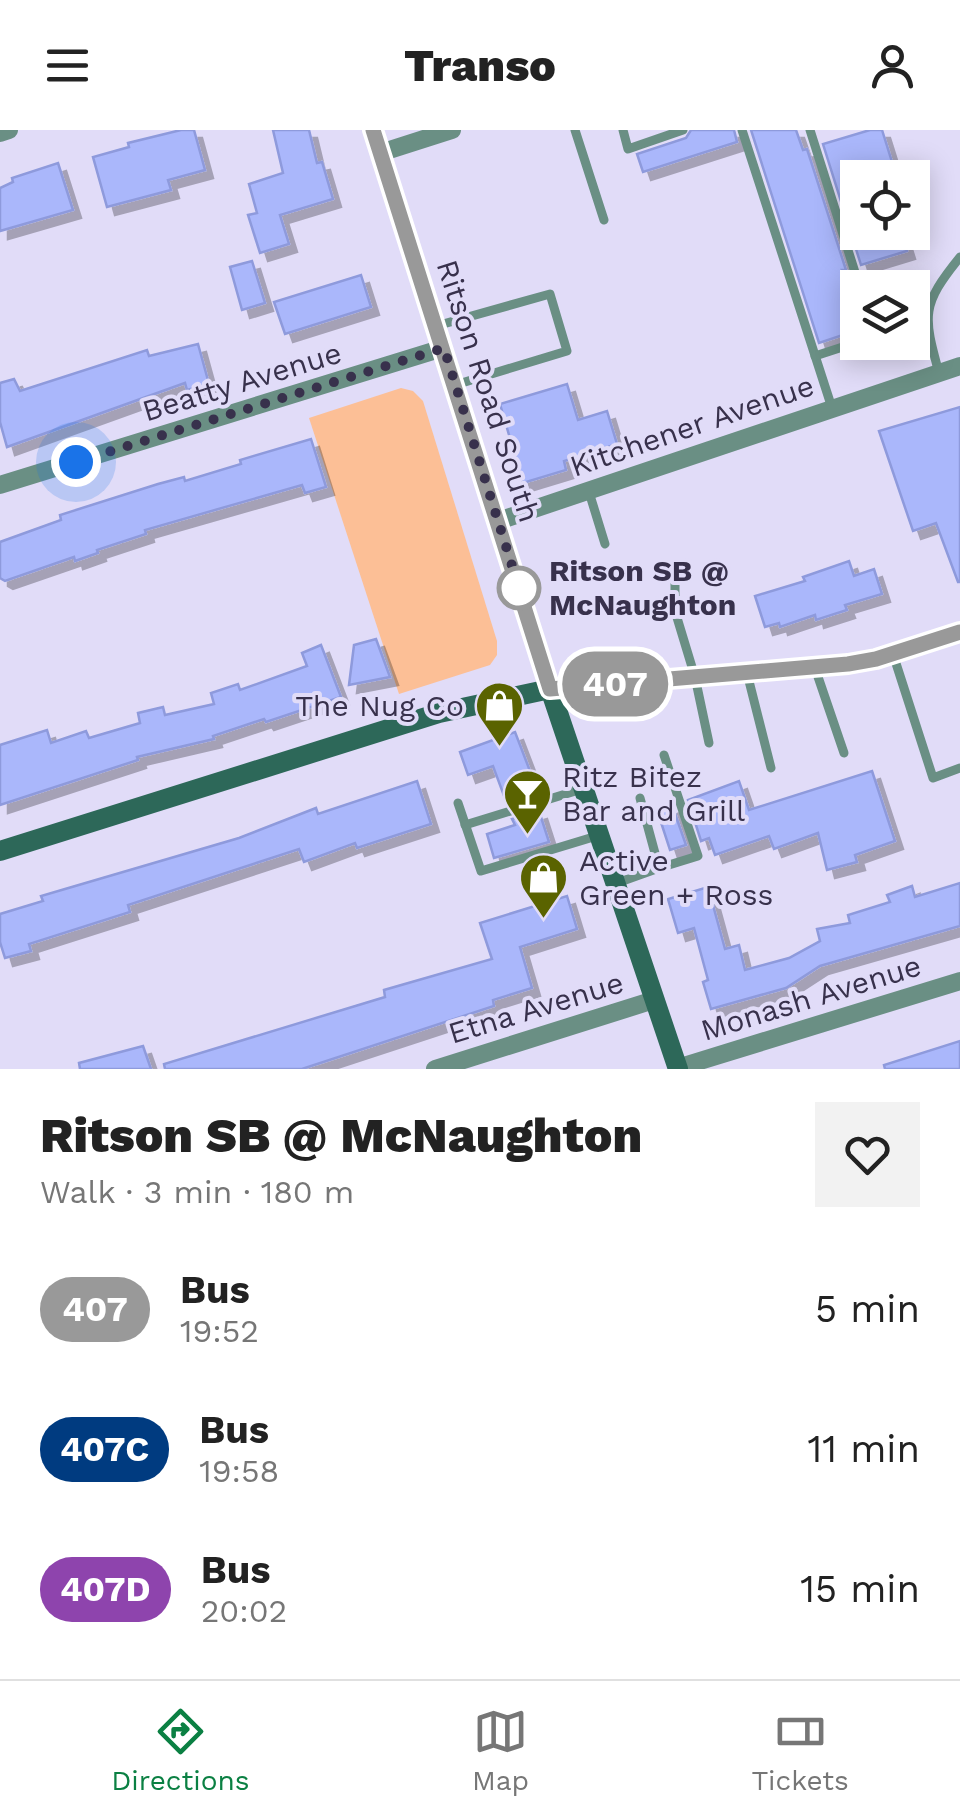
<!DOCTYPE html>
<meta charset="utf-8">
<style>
:root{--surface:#fff;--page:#f2f2f2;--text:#222;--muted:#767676;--line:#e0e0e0;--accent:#0b8043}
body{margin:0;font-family:"Work Sans",sans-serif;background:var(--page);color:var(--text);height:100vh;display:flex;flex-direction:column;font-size:38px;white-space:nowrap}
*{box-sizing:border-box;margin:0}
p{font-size:32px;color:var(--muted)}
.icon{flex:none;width:55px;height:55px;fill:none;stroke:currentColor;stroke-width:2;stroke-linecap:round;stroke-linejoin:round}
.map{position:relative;height:939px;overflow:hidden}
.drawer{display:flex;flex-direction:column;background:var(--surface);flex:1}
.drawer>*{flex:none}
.badge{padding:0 20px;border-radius:32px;font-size:35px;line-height:65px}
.controls{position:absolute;left:840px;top:30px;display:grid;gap:20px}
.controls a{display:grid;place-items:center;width:90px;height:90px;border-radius:0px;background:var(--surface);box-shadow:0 5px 25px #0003;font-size:50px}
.you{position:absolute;width:50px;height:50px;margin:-25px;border:8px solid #fff;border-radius:50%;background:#1a73e8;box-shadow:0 0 0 15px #1a73e833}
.map>.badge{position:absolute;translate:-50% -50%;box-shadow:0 0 0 5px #fff}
.round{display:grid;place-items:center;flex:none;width:105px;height:105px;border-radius:0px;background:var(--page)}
.overview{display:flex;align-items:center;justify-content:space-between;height:170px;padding:0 40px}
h1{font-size:48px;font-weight:800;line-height:75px}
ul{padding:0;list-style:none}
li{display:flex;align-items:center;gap:30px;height:140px;padding:0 40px}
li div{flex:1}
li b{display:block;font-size:38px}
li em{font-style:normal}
li .badge{min-width:110px;font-weight:700;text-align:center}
header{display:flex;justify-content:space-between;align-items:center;height:130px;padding:0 40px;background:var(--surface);font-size:45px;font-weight:800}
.dock{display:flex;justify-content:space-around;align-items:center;height:140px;border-top:2px solid var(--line);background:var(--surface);font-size:28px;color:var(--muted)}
.dock a{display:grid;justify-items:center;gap:5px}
.dock .active{color:var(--accent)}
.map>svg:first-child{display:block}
.green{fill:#fcbf96}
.building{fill:#aab7fb;stroke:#8e9adc;stroke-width:2.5;filter:url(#shadow)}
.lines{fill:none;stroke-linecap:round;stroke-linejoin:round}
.service{stroke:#6a8f84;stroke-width:9}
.minor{stroke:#6a8f84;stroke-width:18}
.secondary{stroke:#2d6859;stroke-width:20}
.line-casing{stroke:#fff;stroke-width:22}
.line{stroke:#999;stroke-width:15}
.walk{stroke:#38314c;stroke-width:10;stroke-dasharray:0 18}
.stop-dot{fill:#fff;stroke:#999;stroke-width:5}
.labels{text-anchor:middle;stroke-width:8;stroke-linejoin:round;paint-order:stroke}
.street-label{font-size:30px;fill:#38314c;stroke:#e1dcf8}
.stop-label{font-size:30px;font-weight:bold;fill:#38314c;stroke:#e1dcf8;text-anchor:start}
.poi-label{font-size:30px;fill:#38314c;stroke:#e1dcf8;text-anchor:start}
</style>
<header><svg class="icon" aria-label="menu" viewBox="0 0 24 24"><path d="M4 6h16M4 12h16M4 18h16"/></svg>Transo<svg class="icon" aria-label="person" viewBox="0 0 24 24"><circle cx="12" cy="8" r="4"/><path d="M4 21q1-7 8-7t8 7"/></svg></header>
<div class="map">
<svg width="960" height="939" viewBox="0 0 960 939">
<defs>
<filter id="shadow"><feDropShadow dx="8" dy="8" stdDeviation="0" flood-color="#0004"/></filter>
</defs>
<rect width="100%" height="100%" fill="#e1dcf8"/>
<path class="green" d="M 401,258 L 413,261 L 423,271 L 497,511 L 497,525 L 490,535 L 399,564 L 309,288 Z"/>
<g class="building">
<path d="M 181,0 L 194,0 L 205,40 L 168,50 L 171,60 L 107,77 L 93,27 L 129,17 L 128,13 Z"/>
<path d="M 273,0 L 309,0 L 317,33 L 322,32 L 333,69 L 280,85 L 289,114 L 260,123 L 248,85 L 257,83 L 249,54 L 283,43 Z"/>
<path d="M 691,0 L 734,0 L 737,12 L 643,42 L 637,24 L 686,8 Z"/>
<path d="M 751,0 L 796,0 L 803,20 L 807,19 L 846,140 L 842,140 L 858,186 L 858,200 L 819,213 Z"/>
<path d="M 870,0 L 882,0 L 897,48 L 858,48 L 858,102 L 901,102 L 907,121 L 861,135 L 823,14 Z"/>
<path d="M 58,33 L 73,80 L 0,101 L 0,58 L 13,52 L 12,48 Z"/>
<path d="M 252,131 L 265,173 L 242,180 L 230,137 Z"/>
<path d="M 361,145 L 371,177 L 285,204 L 274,172 Z"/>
<path d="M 198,214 L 209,254 L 187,260 L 185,253 L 7,317 L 0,292 L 0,253 L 14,249 L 20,261 L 147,220 L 149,226 Z"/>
<path d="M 567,254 L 578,290 L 607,281 L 617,314 L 564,331 L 566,340 L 523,353 L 500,274 Z"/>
<path d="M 960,277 L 960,452 L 958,452 L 936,393 L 913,401 L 879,301 Z"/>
<path d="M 311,309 L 326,357 L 305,363 L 302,355 L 145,400 L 146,404 L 97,420 L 98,423 L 75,431 L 74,427 L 5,451 L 0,448 L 0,412 L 61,390 L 60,385 L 158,354 L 184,347 L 185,351 L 241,334 L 240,330 Z"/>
<path d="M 849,431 L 854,446 L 874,439 L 882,464 L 845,475 L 847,480 L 816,490 L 815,485 L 780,497 L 779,493 L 765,497 L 755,466 L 805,451 L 803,447 Z"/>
<path d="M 376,509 L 390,547 L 349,555 L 354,515 Z"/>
<path d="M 321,515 L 341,567 L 266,592 L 264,589 L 213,606 L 214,609 L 137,627 L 138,630 L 0,675 L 0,615 L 47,600 L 51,613 L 86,601 L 89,608 L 140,593 L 138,583 L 163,577 L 165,585 L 214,574 L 211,563 L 238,554 L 240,560 L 307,536 L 302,523 Z"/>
<path d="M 515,602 L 538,662 L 507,674 L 493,636 L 468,645 L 460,622 Z"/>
<path d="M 872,641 L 895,711 L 855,725 L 857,732 L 827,740 L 818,703 L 774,719 L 769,706 L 715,725 L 709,708 L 701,711 L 688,670 L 739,651 L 749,680 Z"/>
<path d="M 417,651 L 431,694 L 357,718 L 355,713 L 304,732 L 299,719 L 128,775 L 130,782 L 29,814 L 31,821 L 5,828 L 0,812 L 0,784 L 43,771 L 41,766 L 65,759 L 239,708 L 316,678 L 318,684 Z"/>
<path d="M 672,675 L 686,715 L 670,720 L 657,680 Z"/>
<path d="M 539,681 L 549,712 L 494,728 L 487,704 L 515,695 L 512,689 Z"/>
<path d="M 960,753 L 960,796 L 820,836 L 786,858 L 711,879 L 703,852 L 708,850 L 694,798 L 678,803 L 668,769 L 708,757 L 725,819 L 739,815 L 745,840 L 789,828 L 820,811 L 817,799 L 850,793 L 848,785 L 890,772 L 887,765 L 912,756 L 915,767 Z"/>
<path d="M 567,766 L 577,799 L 520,817 L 532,858 L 493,870 L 494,876 L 302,939 L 165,939 L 164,934 L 385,867 L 384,860 L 492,829 L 480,793 Z"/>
<path d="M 960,911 L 960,939 L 885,939 L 884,935 Z"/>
<path d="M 143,916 L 151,939 L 80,939 L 79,933 Z"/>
</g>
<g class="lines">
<g class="service">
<path d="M 575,0 L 604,90"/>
<path d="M 623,0 L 628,19 L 683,0"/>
<path d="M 742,0 L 832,278"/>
<path d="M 810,0 L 860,158"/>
<path d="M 436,196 L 550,164 L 567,221 L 455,255"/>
<path d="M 815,226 L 858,212"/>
<path d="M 939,243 C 923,185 921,175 960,127"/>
<path d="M 589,362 L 605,414"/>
<path d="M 675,449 L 675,481 L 695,547 L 709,613"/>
<path d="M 893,524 L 933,648 L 960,638"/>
<path d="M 815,538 L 844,623"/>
<path d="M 747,543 L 771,638"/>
<path d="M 640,668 L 659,738 L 698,726 L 664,625"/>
<path d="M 458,673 L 481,741 L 600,705"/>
<path d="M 465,695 L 582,659"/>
<path d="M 617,753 L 659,738"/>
</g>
<g class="minor">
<path d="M 0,3 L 9,0"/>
<path d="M 380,23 L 452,0"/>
<path d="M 0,355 L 443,218"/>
<path d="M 498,391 L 960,236"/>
<path d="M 550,559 L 848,534 L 876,529 L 960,502"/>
<path d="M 677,938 L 960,851"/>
<path d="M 435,939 L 654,870"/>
</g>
<g class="secondary">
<path d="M 373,0 L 550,559 L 678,939"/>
<path d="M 0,721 L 439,583 L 550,559"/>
</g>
</g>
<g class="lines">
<defs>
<path id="line" d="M 373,0 L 550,559 L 848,534 L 876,529 L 960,502"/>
</defs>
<use href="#line" class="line-casing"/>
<use href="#line" class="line"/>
<path class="walk" d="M 76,332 L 444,218 L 519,458"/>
</g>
<defs>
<symbol id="shop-pin" viewBox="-11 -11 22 30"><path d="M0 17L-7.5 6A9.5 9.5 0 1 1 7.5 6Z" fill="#5a6300" stroke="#e1dcf8"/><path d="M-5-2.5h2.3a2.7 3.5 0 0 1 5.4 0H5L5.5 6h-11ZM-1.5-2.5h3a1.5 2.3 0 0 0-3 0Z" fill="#fff"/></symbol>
<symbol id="bar-pin" viewBox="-11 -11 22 30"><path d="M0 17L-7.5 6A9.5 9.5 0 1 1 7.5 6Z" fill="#5a6300" stroke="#e1dcf8"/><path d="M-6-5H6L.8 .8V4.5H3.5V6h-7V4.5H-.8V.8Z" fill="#fff"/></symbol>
</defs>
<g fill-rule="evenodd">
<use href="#shop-pin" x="472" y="548" width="55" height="75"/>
<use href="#bar-pin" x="500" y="636" width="55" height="75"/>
<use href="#shop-pin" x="516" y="720" width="55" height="75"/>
</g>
<circle class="stop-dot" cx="519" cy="458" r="20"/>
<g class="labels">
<g class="street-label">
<text transform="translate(242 252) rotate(-17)" y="10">Beatty Avenue</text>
<text transform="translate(488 261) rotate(72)" y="10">Ritson Road South</text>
<text transform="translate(692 296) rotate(-19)" y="10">Kitchener Avenue</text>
<text transform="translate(811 868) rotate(-17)" y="10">Monash Avenue</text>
<text transform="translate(536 878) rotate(-17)" y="10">Etna Avenue</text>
</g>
<g class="stop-label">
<text x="549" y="451">Ritson SB @<tspan x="549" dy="34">McNaughton</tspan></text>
</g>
<g class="poi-label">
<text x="464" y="586" text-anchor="end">The Nug Co</text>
<text x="562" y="657">Ritz Bitez<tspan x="562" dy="34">Bar and Grill</tspan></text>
<text x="579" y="741">Active<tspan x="579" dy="34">Green + Ross</tspan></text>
</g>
</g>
</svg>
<div class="controls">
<a><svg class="icon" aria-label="locate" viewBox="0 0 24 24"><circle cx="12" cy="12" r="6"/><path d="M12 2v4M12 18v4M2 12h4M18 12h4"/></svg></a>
<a><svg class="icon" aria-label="layers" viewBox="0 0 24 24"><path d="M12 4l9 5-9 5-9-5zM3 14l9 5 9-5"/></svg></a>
</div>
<div class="you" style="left:76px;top:332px"></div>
<b class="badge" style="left:615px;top:554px;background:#999;color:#fff">407</b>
</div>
<section class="drawer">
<div class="overview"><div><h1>Ritson SB @ McNaughton</h1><p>Walk · 3 min · 180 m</p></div><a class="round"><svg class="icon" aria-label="heart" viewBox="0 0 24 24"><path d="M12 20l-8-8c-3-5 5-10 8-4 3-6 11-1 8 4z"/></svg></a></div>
<ul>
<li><span class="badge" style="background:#999;color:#fff">407</span><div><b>Bus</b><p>19:52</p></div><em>5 min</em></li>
<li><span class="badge" style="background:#003b80;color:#fff">407C</span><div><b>Bus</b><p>19:58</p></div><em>11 min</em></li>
<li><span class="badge" style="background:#8e44ad;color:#fff">407D</span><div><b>Bus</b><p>20:02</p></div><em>15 min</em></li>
</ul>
</section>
<nav class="dock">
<a class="active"><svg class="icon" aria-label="directions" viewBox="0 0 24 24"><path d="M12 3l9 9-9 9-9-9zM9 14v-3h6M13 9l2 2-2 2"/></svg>Directions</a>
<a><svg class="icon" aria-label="map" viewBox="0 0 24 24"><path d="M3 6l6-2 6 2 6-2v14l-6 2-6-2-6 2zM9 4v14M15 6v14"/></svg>Map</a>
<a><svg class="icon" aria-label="tickets" viewBox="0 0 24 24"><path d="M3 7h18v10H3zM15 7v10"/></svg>Tickets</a>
</nav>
